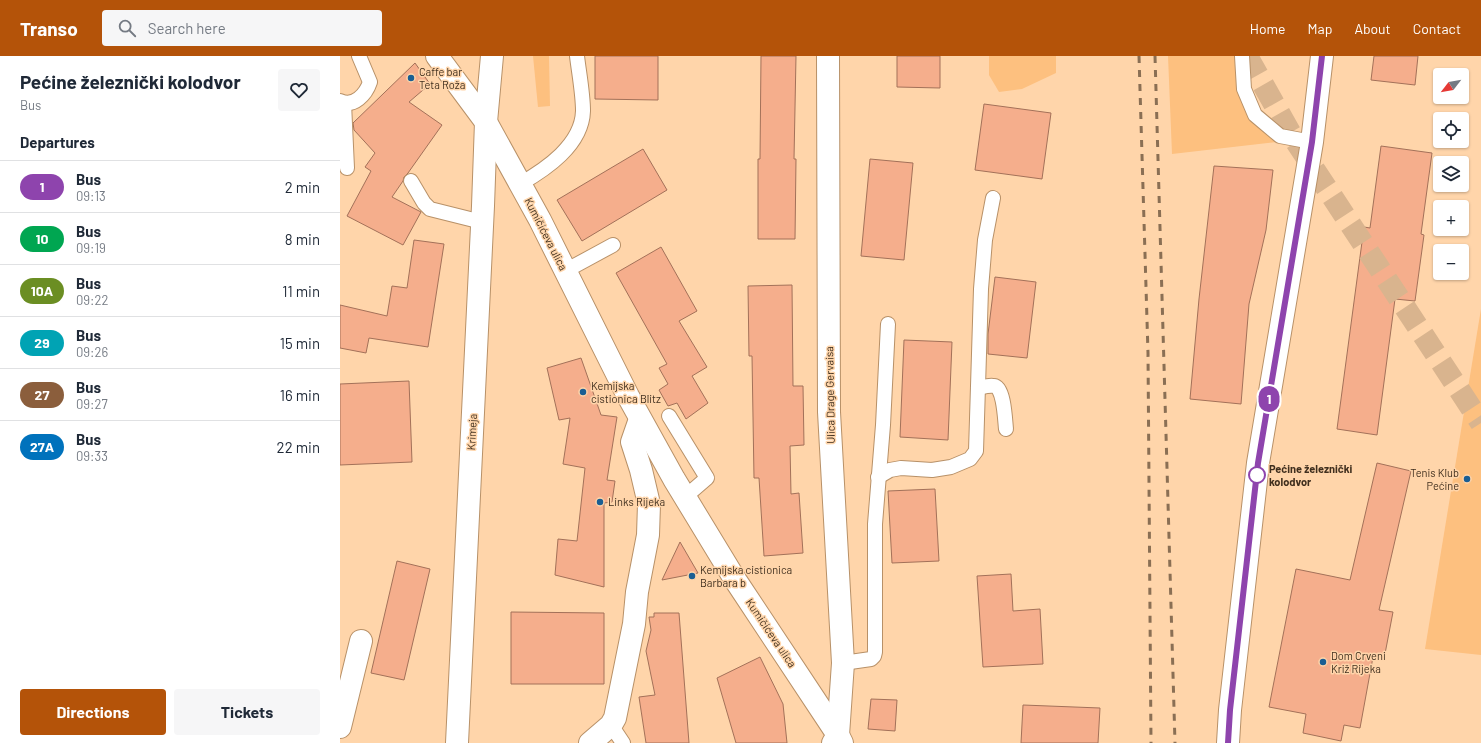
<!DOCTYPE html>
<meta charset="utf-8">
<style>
:root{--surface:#fff;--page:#f6f6f7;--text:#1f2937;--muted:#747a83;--line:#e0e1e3;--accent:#b45309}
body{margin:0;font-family:Barlow,sans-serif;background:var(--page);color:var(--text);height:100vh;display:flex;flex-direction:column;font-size:15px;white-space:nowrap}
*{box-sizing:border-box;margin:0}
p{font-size:13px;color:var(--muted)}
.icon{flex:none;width:22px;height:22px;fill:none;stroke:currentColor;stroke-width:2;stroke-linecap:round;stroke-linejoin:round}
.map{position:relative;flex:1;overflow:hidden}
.sheet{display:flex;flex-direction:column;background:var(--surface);width:340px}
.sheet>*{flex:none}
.badge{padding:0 8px;border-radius:13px;font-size:14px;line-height:26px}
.needle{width:26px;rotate:239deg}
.buttons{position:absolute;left:1093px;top:12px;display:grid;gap:8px}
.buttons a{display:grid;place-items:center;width:36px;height:36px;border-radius:4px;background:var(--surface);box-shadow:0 1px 3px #0004;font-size:20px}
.map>.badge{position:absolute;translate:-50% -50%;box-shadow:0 0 0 2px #fff}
h2{padding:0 20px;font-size:15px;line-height:36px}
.round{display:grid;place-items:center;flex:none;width:42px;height:42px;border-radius:4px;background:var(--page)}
.summary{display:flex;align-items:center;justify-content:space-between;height:68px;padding:0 20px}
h1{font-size:19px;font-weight:700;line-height:30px}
.primary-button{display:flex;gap:8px;margin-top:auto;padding:8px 20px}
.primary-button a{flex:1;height:46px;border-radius:4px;background:var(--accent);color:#fff;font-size:16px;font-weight:700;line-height:46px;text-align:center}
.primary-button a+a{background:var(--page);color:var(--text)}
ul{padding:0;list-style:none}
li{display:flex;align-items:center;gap:12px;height:52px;padding:0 20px;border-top:1px solid var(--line)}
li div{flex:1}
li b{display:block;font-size:15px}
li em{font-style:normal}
li .badge{min-width:44px;font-weight:700;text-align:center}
header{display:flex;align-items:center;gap:24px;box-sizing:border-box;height:56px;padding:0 20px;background:var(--accent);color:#fff}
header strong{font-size:19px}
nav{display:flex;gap:22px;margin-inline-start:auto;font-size:14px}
.search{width:280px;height:36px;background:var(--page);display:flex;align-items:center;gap:10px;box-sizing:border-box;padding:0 14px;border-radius:4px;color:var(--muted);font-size:15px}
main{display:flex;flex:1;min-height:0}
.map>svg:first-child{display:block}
.green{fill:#fdc07f}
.building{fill:#f5ae8c;stroke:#a37159}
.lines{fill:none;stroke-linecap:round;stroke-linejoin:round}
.highway-tunnel{stroke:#d9b48e;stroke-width:22;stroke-dasharray:22 11;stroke-linecap:butt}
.lane-casing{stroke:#b89168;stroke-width:16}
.street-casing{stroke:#b89168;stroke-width:24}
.secondary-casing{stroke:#b89168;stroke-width:24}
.primary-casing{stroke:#b89168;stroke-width:24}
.lane{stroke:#fff;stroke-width:14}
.street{stroke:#fff;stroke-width:22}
.secondary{stroke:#fff;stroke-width:22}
.primary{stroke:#fff;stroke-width:22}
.rail{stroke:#8a6f54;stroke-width:3;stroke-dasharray:7 7;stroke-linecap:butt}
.line-casing{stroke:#fff;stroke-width:9}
.line{stroke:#8e44ad;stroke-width:6}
.poi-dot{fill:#1a5e93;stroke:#ffd5aa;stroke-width:1.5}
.stop-dot{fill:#fff;stroke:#8e44ad;stroke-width:2}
.labels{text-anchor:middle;stroke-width:3;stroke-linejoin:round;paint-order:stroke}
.poi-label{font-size:11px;fill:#402f1e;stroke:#ffd5aa;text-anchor:start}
.street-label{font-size:11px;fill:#402f1e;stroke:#ffd5aa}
.stop-label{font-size:11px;font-weight:bold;fill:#402f1e;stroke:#ffd5aa;text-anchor:start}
</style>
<header>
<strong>Transo</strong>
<div class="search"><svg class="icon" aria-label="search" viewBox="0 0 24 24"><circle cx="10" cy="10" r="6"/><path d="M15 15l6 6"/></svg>Search here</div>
<nav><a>Home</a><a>Map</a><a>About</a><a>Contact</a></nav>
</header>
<main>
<section class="sheet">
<div class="summary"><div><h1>Pećine železnički kolodvor</h1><p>Bus</p></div><a class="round"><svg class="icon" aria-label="heart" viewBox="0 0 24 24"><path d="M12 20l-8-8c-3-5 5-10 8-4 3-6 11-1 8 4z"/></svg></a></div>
<h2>Departures</h2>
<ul>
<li><span class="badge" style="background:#8e44ad;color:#fff">1</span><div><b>Bus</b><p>09:13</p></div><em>2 min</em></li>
<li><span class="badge" style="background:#00a651;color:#fff">10</span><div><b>Bus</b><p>09:19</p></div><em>8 min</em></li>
<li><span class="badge" style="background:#6b8e23;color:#fff">10A</span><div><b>Bus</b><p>09:22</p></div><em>11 min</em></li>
<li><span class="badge" style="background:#00a3b4;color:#fff">29</span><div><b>Bus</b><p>09:26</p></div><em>15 min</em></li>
<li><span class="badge" style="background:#8b5e3c;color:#fff">27</span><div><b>Bus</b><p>09:27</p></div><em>16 min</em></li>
<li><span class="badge" style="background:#0072bc;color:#fff">27A</span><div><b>Bus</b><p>09:33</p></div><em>22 min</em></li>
</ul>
<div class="primary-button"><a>Directions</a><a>Tickets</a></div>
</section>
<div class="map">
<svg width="1141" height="687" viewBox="0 0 1141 687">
<rect width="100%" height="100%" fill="#ffd5aa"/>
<g class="green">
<path d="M 193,0 L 209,0 L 210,50 L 198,51 Z"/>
<path d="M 649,0 L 716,0 L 716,17 L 682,33 L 659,36 L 649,19 Z"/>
<path d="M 828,0 L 897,0 L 899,35 L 945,85 L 832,98 Z"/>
<path d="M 1141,253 L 1141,599 L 1085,593 Z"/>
</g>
<g class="building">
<path d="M 255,0 L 318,0 L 318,44 L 255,43 Z"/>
<path d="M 421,0 L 456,0 L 454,103 L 456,103 L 455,183 L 418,183 L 418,103 L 420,103 Z"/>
<path d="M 557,0 L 600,0 L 600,32 L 557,31 Z"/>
<path d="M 1034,0 L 1078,0 L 1075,29 L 1031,24 Z"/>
<path d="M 75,7 L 90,28 L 69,46 L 102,69 L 68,117 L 64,121 L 63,125 L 52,141 L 81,156 L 63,189 L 7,160 L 31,115 L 25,111 L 35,97 L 14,74 L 13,67 Z"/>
<path d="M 644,48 L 711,57 L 702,123 L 635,114 Z"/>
<path d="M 1041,90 L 1092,97 L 1081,178 L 1084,179 L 1075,245 L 1055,243 L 1037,379 L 997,373 L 1024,171 L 1030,172 Z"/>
<path d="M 303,93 L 327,134 L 242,185 L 217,144 Z"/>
<path d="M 530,103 L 573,107 L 564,204 L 521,200 Z"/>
<path d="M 874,110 L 933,114 L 926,174 L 909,248 L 901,348 L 850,343 L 859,243 Z"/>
<path d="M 74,184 L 104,188 L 88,291 L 29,282 L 26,297 L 0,292 L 0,249 L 47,260 L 52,230 L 67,232 Z"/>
<path d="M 321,191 L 357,255 L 339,265 L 367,311 L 352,320 L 368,347 L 346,363 L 337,347 L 328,350 L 319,334 L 328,328 L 319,312 L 327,308 L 276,217 Z"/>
<path d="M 655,221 L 696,226 L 687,302 L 648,298 L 648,278 Z"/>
<path d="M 452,229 L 453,330 L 463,330 L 464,389 L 450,390 L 451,438 L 459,437 L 463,497 L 424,500 L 419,422 L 414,422 L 412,300 L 409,300 L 408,230 Z"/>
<path d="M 564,284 L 612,286 L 608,384 L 560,381 Z"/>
<path d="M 241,302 L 261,359 L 277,361 L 267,424 L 275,425 L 272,446 L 264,447 L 264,531 L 215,519 L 218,483 L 237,485 L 245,412 L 223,408 L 230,362 L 219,364 L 207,312 Z"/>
<path d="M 69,325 L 72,406 L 0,409 L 0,328 Z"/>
<path d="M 1037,407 L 1071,415 L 1039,554 L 1053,556 L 1044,603 L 1033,601 L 1020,672 L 1004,669 L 1001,685 L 963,677 L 966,658 L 929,651 L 956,513 L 1010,524 Z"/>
<path d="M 595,433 L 599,505 L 552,507 L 548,435 Z"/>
<path d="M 340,486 L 358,517 L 322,524 Z"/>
<path d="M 57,505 L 90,513 L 64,624 L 31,617 Z"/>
<path d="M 671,518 L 673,555 L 700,553 L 703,608 L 643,611 L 637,520 Z"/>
<path d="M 171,556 L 264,557 L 264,628 L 171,628 Z"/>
<path d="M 314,557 L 339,557 L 349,687 L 306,687 L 299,641 L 315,639 L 306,595 L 311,574 L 309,561 L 314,561 Z"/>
<path d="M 420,601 L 443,648 L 447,687 L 396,687 L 377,622 Z"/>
<path d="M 531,643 L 557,644 L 555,675 L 528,673 Z"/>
<path d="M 683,649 L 760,652 L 758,687 L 681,687 Z"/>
</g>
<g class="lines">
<path class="highway-tunnel" d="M 907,0 L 951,78 L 1141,367"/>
<defs>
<g id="lane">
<path d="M 902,0 L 904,33 L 915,59 L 940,80 L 972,86"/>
<path d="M 0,45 C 14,52 26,38 30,26 L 19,0"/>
<path d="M 4,47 L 7,112"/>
<path d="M 71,125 L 84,147 L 90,153 L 142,166"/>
<path d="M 180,128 C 206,113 242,89 243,55 C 243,38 239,17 237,0"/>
<path d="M 225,215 L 273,189"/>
<path d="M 638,332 C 643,331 649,329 654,330 C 664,331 665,364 666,373"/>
<path d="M 329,360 L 367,422 L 345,441"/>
<path d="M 538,421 L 550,414 L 561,412 L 592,414 L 611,411 L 630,403 L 636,395 L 641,233 L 645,184 L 653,142"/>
<path d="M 503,607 L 531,603 L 534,600 L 535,596 L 535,468 L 543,369 L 548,268"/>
<path d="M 271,669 L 283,687"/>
</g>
<g id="street">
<path d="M 488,0 L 489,356 L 503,607 L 498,679 L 493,687"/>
<path d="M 0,671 L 21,585"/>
<path d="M 250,687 L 271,669 L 275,662 L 294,568 L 297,536 L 308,479 L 309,448 L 301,414 L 292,386 L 300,363"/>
</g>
<g id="secondary">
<path d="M 97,0 L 146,66 L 200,164 L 288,340 L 334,423 L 396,525 L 498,679 L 502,687"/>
<path d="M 117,687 L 143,150 L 146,66 L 152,0"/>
</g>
<path id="primary" d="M 888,687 L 890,654 L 918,407 L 972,86 L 982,0"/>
</defs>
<use href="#lane" class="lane-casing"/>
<use href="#street" class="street-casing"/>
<use href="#secondary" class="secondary-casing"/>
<use href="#primary" class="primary-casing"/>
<use href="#lane" class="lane"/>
<use href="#street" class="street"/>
<use href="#secondary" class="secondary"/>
<use href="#primary" class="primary"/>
<g class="rail">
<path d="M 799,0 L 808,297 L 811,687"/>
<path d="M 815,0 L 835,687"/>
</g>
</g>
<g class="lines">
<defs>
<path id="line" d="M 888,687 L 890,654 L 918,407 L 972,86 L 982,0"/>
</defs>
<use href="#line" class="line-casing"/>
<use href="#line" class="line"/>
</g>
<g class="poi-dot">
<circle cx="71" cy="22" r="4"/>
<circle cx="243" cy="336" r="4"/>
<circle cx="1127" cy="423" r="4"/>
<circle cx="260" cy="446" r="4"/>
<circle cx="352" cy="520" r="4"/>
<circle cx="983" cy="606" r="4"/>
</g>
<circle class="stop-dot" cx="917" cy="419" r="8"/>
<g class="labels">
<g class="poi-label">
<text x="79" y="20">Caffe bar<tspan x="79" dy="13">Teta Roža</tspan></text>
<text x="251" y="334">Kemijska<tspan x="251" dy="13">cistionica Blitz</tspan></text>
<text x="1119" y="421" text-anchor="end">Tenis Klub<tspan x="1119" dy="13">Pećine</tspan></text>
<text x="268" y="450">Links Rijeka</text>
<text x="360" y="518">Kemijska cistionica<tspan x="360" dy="13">Barbara b</tspan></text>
<text x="991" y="604">Dom Crveni<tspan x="991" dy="13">Križ Rijeka</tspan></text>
</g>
<g class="street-label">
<text transform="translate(206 178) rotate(63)" y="4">Kumičićeva ulica</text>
<text transform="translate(490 339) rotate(-91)" y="4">Ulica Drage Gervaisa</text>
<text transform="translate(132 376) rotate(-87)" y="4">Krimeja</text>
<text transform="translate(431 577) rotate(56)" y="4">Kumičićeva ulica</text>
</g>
<g class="stop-label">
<text x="929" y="417">Pećine železnički<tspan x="929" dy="13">kolodvor</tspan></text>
</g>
</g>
</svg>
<div class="buttons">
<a><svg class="needle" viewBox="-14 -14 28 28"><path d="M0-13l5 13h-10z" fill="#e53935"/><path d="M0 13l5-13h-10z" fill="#747a83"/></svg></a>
<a><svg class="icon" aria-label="locate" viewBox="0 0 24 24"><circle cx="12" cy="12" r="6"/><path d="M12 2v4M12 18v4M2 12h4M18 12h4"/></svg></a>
<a><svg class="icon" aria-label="layers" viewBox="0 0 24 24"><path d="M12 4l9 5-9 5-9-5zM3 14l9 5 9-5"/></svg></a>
<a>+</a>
<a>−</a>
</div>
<b class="badge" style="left:929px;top:343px;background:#8e44ad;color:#fff">1</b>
</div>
</main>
